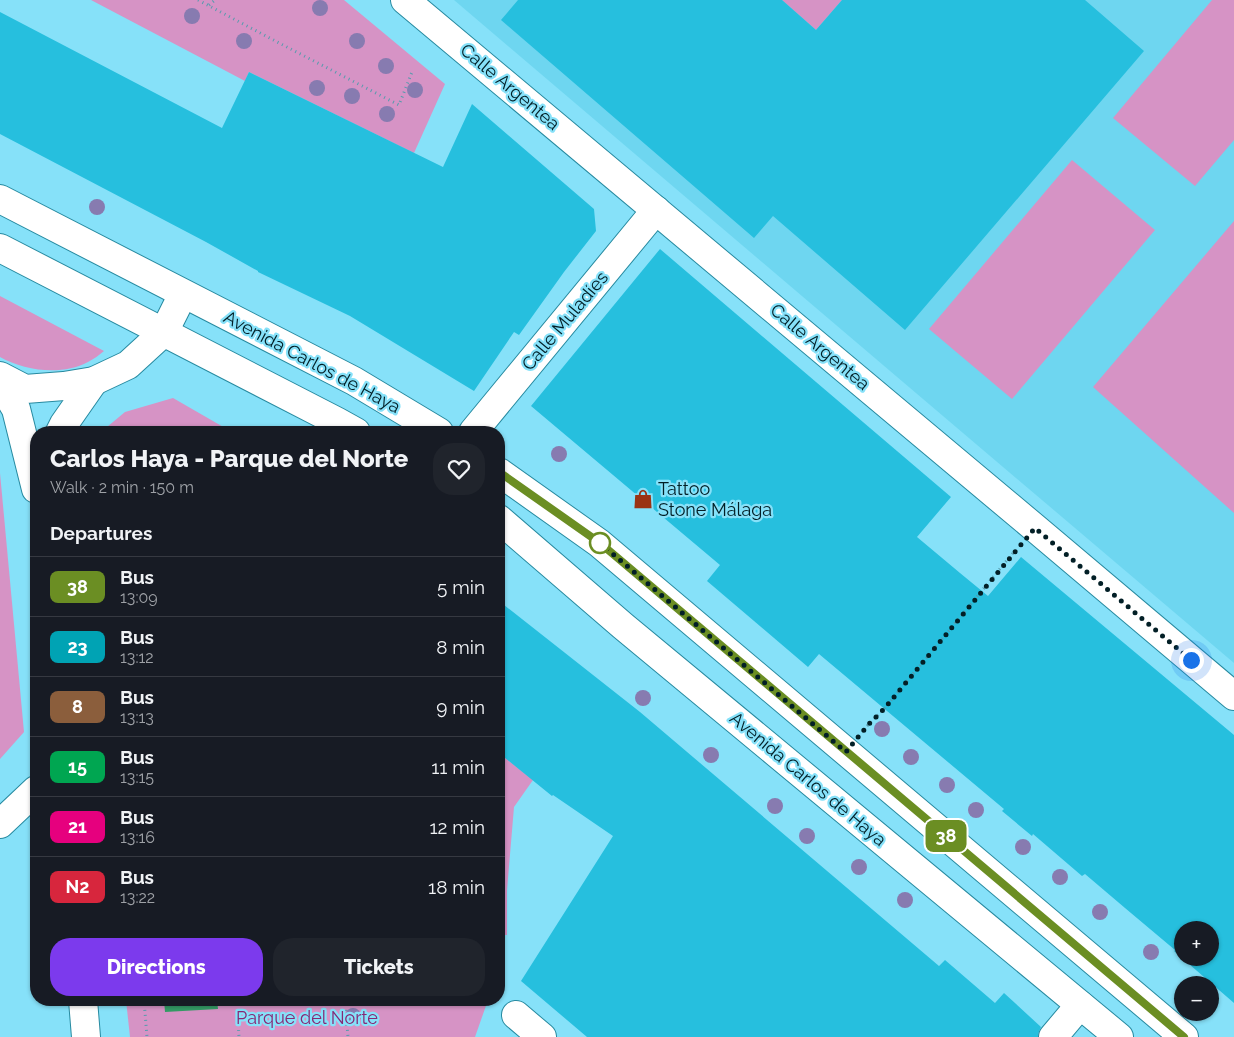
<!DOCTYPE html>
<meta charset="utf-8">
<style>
:root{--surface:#171b24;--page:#20242c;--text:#f1f3f6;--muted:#9ea1a6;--line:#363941;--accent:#7c3aed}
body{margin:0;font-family:Raleway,sans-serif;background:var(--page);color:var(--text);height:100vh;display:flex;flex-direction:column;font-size:19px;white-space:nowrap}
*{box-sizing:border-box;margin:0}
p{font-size:16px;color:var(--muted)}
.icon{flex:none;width:28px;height:28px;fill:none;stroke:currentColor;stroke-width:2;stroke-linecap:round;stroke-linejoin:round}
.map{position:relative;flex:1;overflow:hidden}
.drawer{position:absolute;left:30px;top:426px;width:475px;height:580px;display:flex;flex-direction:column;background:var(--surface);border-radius:20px;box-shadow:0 1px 4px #0004}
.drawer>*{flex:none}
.badge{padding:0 10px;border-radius:8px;font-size:18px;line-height:32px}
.fabs{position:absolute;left:1174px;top:921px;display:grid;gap:10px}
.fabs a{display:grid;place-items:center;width:45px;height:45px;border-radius:50%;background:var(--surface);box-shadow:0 1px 4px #0004;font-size:25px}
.you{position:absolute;width:25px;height:25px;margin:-12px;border:4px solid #fff;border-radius:50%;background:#1a73e8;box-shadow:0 0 0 8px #1a73e833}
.map>.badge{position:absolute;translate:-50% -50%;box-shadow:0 0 0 2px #fff}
h2{padding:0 20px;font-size:19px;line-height:45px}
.round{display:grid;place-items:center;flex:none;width:52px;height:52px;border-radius:20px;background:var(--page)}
.headline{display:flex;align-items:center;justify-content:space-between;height:85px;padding:0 20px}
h1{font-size:24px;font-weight:800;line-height:38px}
.cta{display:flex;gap:10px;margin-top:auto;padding:10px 20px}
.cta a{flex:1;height:58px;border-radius:20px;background:var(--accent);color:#fff;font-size:20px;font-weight:800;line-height:58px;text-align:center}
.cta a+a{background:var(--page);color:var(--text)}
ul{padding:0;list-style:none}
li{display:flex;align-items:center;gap:15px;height:60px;padding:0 20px;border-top:1px solid var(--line)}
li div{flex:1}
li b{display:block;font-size:19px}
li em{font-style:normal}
li .badge{min-width:55px;font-weight:700;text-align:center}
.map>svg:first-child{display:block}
.built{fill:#6ed6f0}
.green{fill:#d693c5}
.water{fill:#349c66}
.building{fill:#26bfde;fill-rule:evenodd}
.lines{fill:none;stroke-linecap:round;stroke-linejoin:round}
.minor-casing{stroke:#278aa0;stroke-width:30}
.major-casing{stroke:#278aa0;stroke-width:30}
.path{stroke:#579bad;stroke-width:3;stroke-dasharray:1 4;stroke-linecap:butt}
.minor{stroke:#fff;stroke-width:28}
.major{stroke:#fff;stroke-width:28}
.tree{fill:#877bb0}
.line-casing{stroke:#fff;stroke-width:11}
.line{stroke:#6b8e23;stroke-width:8}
.walk{stroke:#021f26;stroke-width:5;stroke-dasharray:0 9}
.stop-dot{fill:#fff;stroke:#6b8e23;stroke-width:2.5}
.labels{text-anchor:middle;stroke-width:4.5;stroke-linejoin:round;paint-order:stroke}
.street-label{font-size:18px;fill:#021f26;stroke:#86e1f9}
.poi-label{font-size:18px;fill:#021f26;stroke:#86e1f9;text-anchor:start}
.park-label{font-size:18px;fill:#872874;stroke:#86e1f9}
</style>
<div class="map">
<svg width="1234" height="1037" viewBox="0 0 1234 1037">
<rect width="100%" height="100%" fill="#86e1f9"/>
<path class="built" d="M 454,0 L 1234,0 L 1234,663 L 903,382 Z"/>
<g class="green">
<path d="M 91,0 L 344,0 L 445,84 L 414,153 L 249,72 L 245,81 Z"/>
<path d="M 782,0 L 842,0 L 816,30 Z"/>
<path d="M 1212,0 L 1234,0 L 1234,140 L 1195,186 L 1113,118 Z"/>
<path d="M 1072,160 L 1155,230 L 1012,399 L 929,329 Z"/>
<path d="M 1234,221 L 1234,513 L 1093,387 Z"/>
<path d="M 0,296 L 104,351 C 99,355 94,359 88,362 C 62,376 25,371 0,357 Z"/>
<path d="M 173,398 L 232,432 L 101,432 L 125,412 Z"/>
<path d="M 0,473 L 24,732 L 0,759 Z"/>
<path d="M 499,753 L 533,780 L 514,807 L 507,890 L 507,935 L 499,935 Z"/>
<path d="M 126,1000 L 488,1000 L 475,1037 L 130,1037 Z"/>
</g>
<path class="water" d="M 164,1000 L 217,1000 L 218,1009 L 165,1012 Z"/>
<g class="building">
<path d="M 518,0 L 782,0 L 816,30 L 842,0 L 1085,0 L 1144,51 L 905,330 L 773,216 L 754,238 L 501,20 Z"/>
<path d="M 0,12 L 222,128 L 249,72 L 443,167 L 472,104 L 594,209 L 596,231 L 564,272 L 519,335 L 514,332 L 474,391 L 350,316 L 258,272 L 258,271 L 206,242 L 0,134 Z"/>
<path d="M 660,249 L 951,497 L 917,537 L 960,573 L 988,596 L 1021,557 L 1234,735 L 1234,1003 L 1174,951 L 1175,950 L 1125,908 L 1085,874 L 1082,876 L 1033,834 L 1032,836 L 1002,811 L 1004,809 L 819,654 L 808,667 L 707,581 L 720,565 L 531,406 ZM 1182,930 L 1210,930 L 1210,958 L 1182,958 Z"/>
<path d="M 499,601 L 640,712 L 939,966 L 945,960 L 995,1003 L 1004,993 L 1041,1027 L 1038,1034 L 1038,1037 L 587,1037 L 521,981 L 613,836 L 553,795 L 552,796 L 499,753 Z"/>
</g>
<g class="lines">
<defs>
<g id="minor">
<path d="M 405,0 L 1035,528 L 1234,696"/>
<path d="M 0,376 L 25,389 L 64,386 L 94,381 L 128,365 L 164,332 L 183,294"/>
<path d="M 0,382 L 16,409 L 36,489"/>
<path d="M 60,432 L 64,424 L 94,381"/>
<path d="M 473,432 L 656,210"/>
<path d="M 0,824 L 36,790"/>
<path d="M 83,1000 L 86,1037"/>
<path d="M 516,1015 L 542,1037"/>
<path d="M 1053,1037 L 1080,1005"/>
</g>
<g id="major">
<path d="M 0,199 L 354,381 L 439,432"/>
<path d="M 0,248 L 338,422 L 356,432"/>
<path d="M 499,472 L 599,543 L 1184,1037"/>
<path d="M 499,519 L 623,626 L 1119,1037"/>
</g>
</defs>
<use href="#minor" class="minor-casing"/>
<use href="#major" class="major-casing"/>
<g class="path">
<path d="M 198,0 L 281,44 L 399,105 L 412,72"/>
<path d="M 209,5 L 215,0"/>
<path d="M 867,726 L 884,709 L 1013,553"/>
<path d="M 144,1000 L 147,1037"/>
<path d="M 237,1000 L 239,1037"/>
<path d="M 345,1000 L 348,1037"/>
</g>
<use href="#minor" class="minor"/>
<use href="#major" class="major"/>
</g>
<g class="tree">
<circle cx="320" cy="8" r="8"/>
<circle cx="192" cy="16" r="8"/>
<circle cx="244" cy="41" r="8"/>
<circle cx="357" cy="41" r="8"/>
<circle cx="386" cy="66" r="8"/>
<circle cx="317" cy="88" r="8"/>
<circle cx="415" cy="90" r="8"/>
<circle cx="352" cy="96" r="8"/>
<circle cx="387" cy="114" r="8"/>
<circle cx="97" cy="207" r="8"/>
<circle cx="559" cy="454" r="8"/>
<circle cx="643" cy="698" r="8"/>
<circle cx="882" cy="729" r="8"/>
<circle cx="711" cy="755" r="8"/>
<circle cx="911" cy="757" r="8"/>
<circle cx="947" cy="785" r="8"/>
<circle cx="775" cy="806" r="8"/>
<circle cx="976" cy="810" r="8"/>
<circle cx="807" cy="836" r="8"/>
<circle cx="1023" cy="847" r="8"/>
<circle cx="859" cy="867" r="8"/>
<circle cx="1060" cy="877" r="8"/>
<circle cx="905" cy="900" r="8"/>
<circle cx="1100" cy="912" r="8"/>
<circle cx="1151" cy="952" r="8"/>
<circle cx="353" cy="1016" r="8"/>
</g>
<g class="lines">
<defs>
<path id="line" d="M 499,472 L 600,543 L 1184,1037"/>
</defs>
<use href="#line" class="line-casing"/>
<use href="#line" class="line"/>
<path class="walk" d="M 600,543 L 846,752 L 868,725 L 884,709 L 1035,528 L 1191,660"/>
</g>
<defs>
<symbol id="shop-bare" viewBox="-9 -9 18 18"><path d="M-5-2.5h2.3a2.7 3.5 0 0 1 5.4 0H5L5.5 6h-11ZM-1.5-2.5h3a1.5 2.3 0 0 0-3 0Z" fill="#9a3313" stroke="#86e1f9" stroke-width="2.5" paint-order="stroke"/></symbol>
</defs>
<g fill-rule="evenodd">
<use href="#shop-bare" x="629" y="485" width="28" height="28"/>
</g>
<circle class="stop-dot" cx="600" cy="543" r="10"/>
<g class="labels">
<g class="street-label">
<text transform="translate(510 87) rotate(40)" y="6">Calle Argentea</text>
<text transform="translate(565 321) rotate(-50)" y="6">Calle Muladíes</text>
<text transform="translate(820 347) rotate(40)" y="6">Calle Argentea</text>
<text transform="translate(312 362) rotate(28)" y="6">Avenida Carlos de Haya</text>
<text transform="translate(808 779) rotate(40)" y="6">Avenida Carlos de Haya</text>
</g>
<g class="poi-label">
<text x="658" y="495">Tattoo<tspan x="658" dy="21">Stone Málaga</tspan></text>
</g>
<g class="park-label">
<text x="307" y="1024">Parque del Norte</text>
</g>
</g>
</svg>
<div class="fabs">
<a>+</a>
<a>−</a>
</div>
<div class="you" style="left:1191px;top:660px"></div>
<b class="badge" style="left:946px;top:836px;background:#6b8e23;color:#fff">38</b>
<section class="drawer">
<div class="headline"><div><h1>Carlos Haya - Parque del Norte</h1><p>Walk · 2 min · 150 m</p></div><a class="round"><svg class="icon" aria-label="heart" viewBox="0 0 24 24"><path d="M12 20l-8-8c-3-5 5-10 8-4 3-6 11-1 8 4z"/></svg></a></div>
<h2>Departures</h2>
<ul>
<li><span class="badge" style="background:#6b8e23;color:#fff">38</span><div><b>Bus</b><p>13:09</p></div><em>5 min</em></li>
<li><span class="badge" style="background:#00a3b4;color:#fff">23</span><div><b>Bus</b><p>13:12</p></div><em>8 min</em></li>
<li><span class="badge" style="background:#8b5e3c;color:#fff">8</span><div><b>Bus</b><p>13:13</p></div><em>9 min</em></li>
<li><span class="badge" style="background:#00a651;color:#fff">15</span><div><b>Bus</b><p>13:15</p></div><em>11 min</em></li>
<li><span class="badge" style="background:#e6007e;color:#fff">21</span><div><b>Bus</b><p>13:16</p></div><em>12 min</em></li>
<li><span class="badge" style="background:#d7263d;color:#fff">N2</span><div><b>Bus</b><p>13:22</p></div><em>18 min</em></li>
</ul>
<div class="cta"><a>Directions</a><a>Tickets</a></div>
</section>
</div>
